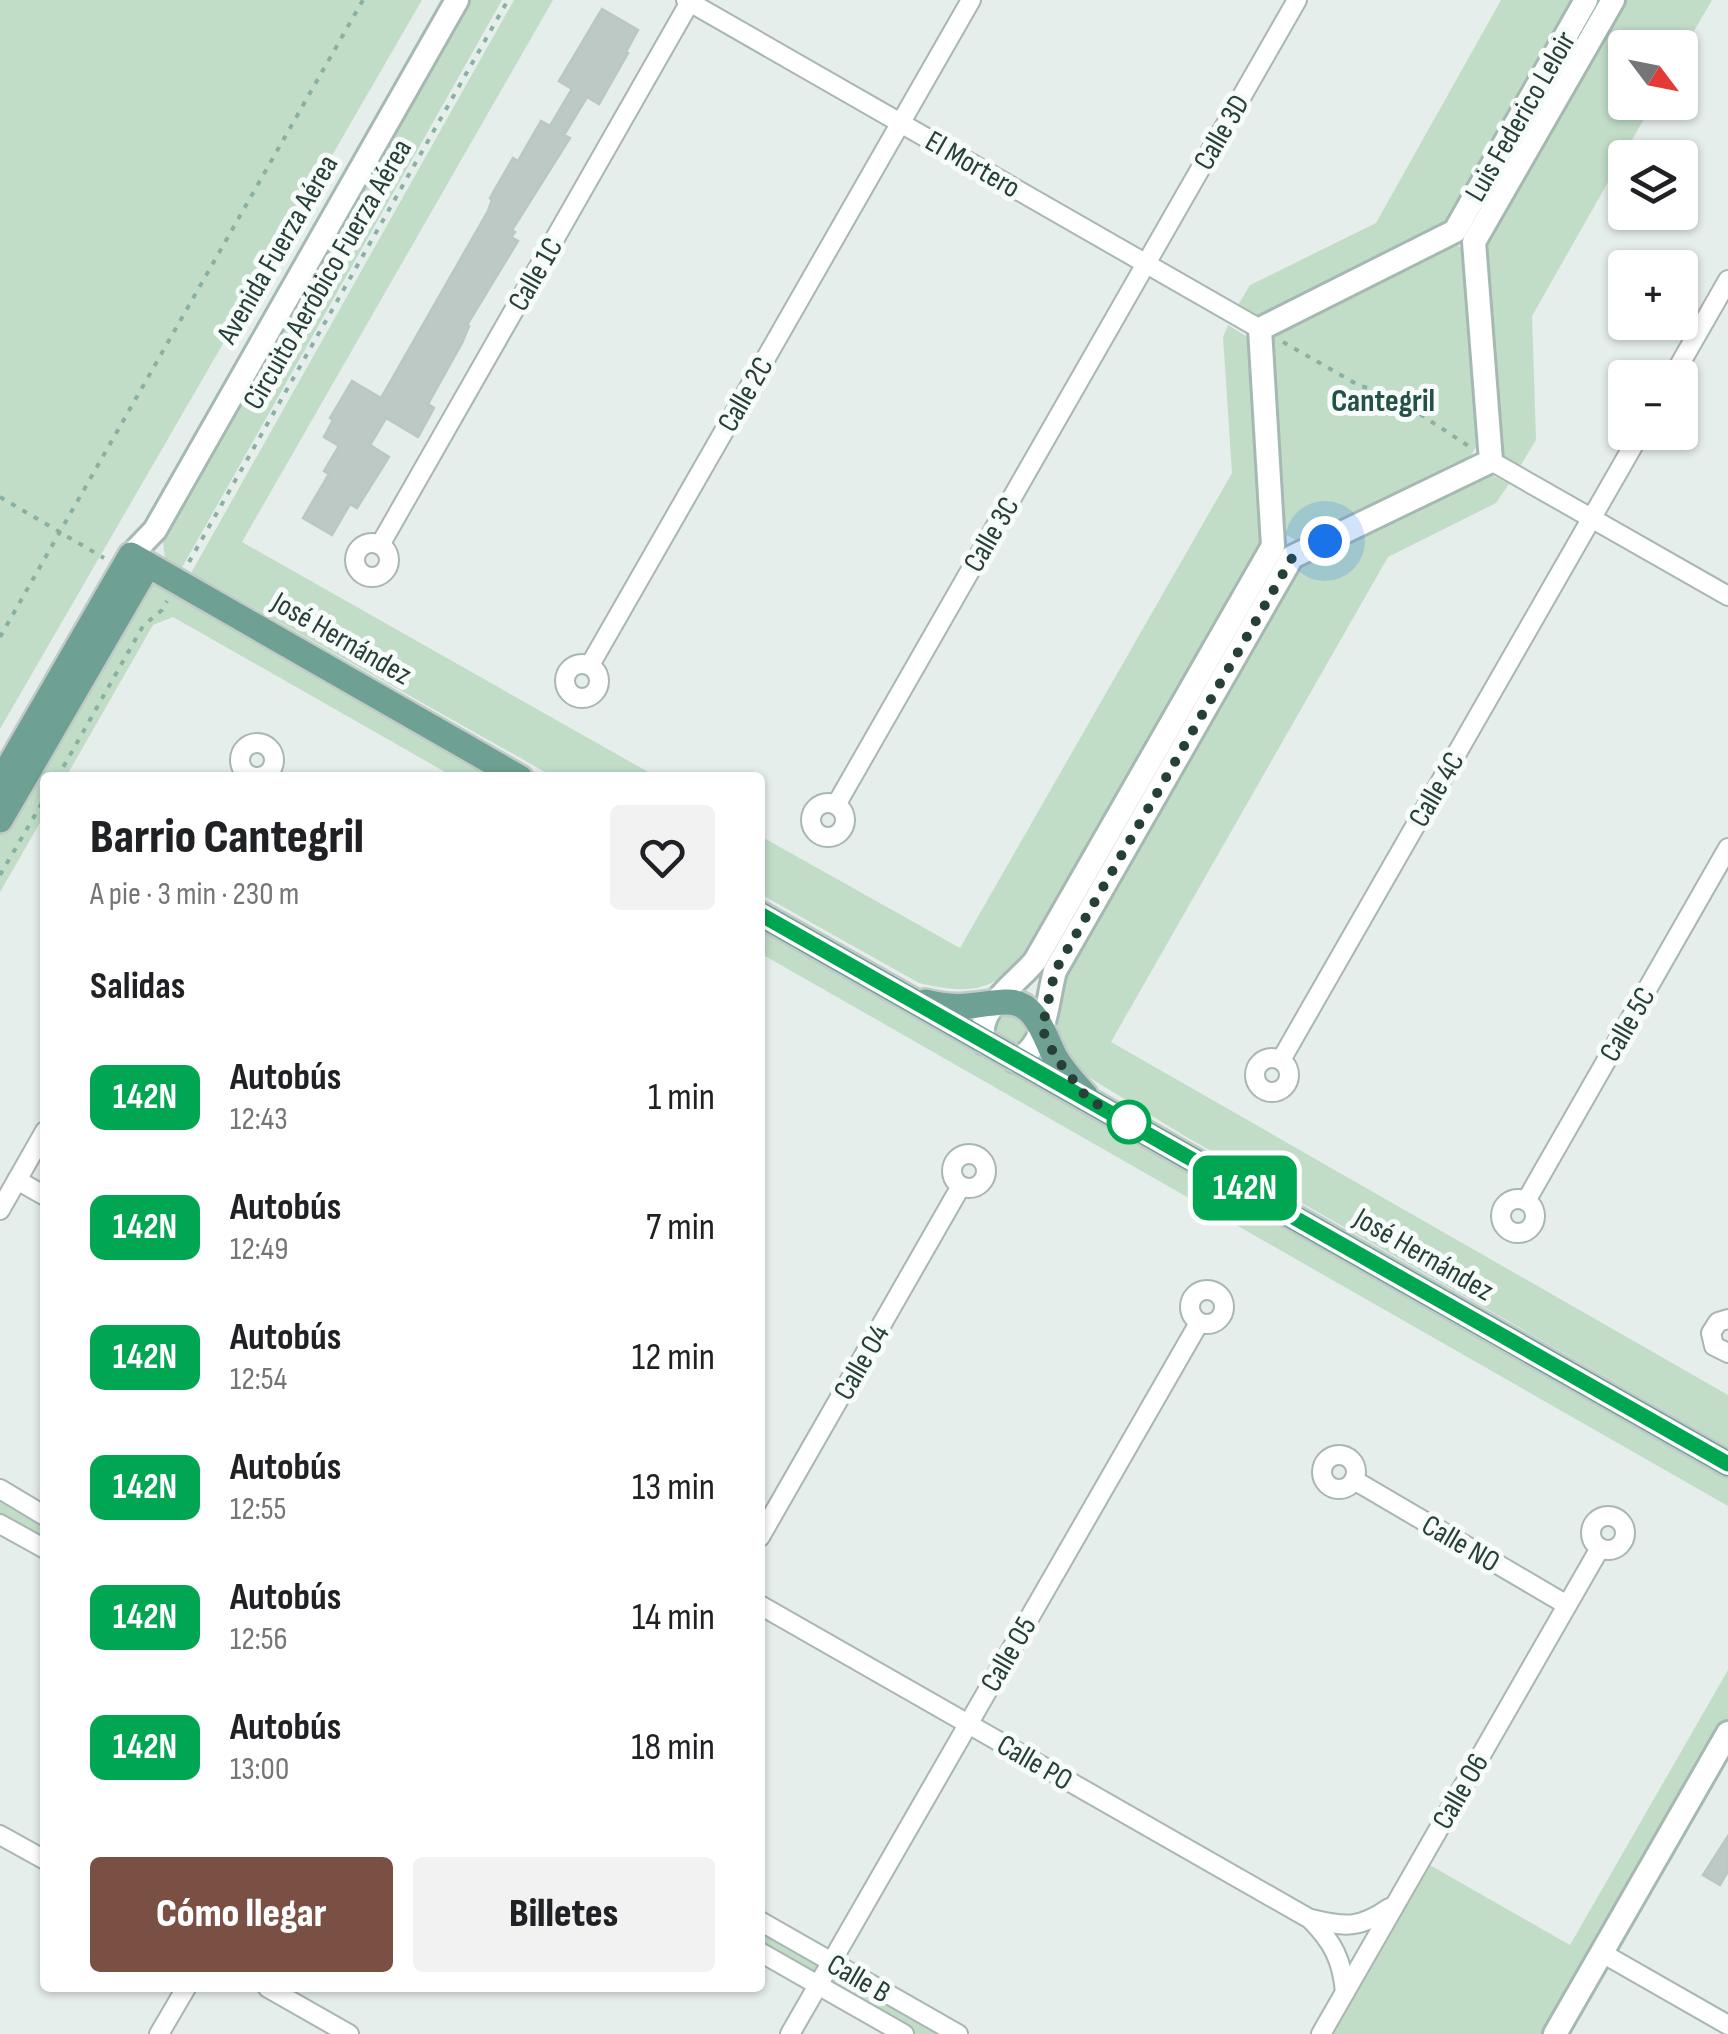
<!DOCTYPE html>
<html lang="es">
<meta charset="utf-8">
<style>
:root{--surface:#fff;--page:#f2f2f2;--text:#202124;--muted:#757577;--accent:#7a4f44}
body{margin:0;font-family:"Sofia Sans Condensed",sans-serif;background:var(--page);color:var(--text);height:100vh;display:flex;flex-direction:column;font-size:38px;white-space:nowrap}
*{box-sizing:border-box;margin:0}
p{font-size:32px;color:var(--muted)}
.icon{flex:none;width:55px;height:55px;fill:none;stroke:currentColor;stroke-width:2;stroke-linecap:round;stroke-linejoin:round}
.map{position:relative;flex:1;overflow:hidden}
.sheet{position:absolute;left:40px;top:772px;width:725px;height:1220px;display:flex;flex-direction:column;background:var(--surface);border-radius:10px;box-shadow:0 2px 8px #0004}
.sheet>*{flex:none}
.badge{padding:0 20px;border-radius:15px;font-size:35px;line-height:65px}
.needle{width:65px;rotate:122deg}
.tools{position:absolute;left:1608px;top:30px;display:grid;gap:20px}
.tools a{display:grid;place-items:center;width:90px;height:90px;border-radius:10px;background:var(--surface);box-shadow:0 2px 8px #0004;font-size:50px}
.you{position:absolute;width:50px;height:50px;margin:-25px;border:8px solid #fff;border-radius:50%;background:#1a73e8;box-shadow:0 0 0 15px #1a73e833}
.map>.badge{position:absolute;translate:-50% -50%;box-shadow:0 0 0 5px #fff}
h2{padding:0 50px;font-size:38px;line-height:90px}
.round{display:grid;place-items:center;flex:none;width:105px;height:105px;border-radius:10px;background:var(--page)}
.headline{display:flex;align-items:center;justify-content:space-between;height:170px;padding:0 50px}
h1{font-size:48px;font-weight:800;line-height:75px}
.cta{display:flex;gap:20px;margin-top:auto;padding:20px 50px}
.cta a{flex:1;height:115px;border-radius:10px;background:var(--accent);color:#fff;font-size:40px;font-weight:800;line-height:115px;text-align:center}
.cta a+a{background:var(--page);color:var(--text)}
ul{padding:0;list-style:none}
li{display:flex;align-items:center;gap:30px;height:130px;padding:0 50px}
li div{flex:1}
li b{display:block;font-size:38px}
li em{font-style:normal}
li .badge{min-width:110px;font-weight:700;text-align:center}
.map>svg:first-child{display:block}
.green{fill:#c1ddc8}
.building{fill:#bcc9c4;stroke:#b9c8c1;stroke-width:2.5}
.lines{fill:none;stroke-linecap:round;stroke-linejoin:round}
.street-casing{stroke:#a9b6b2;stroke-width:22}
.secondary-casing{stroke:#a5b9b2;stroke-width:28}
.primary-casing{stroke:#c2cac7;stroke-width:30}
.path{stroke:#89b0a3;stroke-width:4;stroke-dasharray:5 8;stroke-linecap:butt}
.street{stroke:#fff;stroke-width:18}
.secondary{stroke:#fff;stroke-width:22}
.primary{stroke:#6ea193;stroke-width:25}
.line-casing{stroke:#fff;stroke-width:22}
.line{stroke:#00a651;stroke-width:15}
.walk{stroke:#264038;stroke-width:10;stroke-dasharray:0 18}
.stop-dot{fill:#fff;stroke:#00a651;stroke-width:5}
.labels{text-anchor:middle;stroke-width:10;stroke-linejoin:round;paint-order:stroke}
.street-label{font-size:30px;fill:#264038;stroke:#f7fbf9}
.neighbourhood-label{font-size:32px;font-weight:bold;fill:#235145;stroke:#f7fbf9}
</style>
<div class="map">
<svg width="1728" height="2034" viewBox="0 0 1728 2034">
<rect width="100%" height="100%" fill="#e6eeeb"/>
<g class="green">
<path d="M 0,0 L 422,0 L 0,729 Z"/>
<path d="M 471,0 L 502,0 L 180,571 L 165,559 L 163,542 Z"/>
<path d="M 514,0 L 553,0 L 242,542 L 657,777 L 554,777 L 215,586 L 190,575 Z"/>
<path d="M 1501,0 L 1579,0 L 1454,215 L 1446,224 L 1271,316 L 1255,317 L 1237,307 L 1250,285 L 1376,223 Z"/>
<path d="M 1621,0 L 1712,0 L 1680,55 L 1680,48 L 1625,48 L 1625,102 L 1653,103 L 1532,316 L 1536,440 L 1519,468 L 1501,457 L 1482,244 Z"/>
<path d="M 1452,242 L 1465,250 L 1477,445 L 1471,456 L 1300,542 L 1284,534 L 1270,340 L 1276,330 Z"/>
<path d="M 1228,325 L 1249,338 L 1265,537 L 1261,554 L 1038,947 C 993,988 981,997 919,983 L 760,894 L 760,836 L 960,948 L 1232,473 L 1223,337 Z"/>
<path d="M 1492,475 L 1509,484 L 1496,503 L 1388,557 L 1111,1042 L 1728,1395 L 1728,1447 L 1183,1135 L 1095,1081 C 1053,1052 1053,1022 1062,976 L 1291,577 L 1306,561 L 1481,476 Z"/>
<path d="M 131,555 L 520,777 L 454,777 L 173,617 L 153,625 L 66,777 L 45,778 L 45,814 L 0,892 L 0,782 Z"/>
<path d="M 760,914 L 904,997 L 1018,1003 L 1071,1079 L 1728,1464 L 1728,1506 L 760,953 Z"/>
<path d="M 0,1489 L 45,1516 L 45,1549 L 0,1523 Z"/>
<path d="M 1728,1670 L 1728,1733 L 1555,2034 L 1321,2034 L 1421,1860 L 1570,1945 Z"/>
<path d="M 760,1921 L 958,2034 L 904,2034 L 760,1952 Z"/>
</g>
<g class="building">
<path d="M 602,9 L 638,30 L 626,52 L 628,53 L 599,104 L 587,97 L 564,135 L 570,138 L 512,230 L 515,232 L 511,237 L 518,241 L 467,325 L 469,326 L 462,343 L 428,404 L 434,408 L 418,437 L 386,418 L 370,445 L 389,457 L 357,508 L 350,504 L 332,535 L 303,518 L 329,474 L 324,471 L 339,446 L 324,437 L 333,420 L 330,418 L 352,381 L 381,398 L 488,211 L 492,200 L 490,198 L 513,158 L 518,161 L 541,121 L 550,126 L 572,89 L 559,81 Z"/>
<path d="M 1728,1836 L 1728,1871 L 1720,1885 L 1703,1875 Z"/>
</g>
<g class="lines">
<defs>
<g id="street">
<path d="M 686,0 L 1260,329"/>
<path d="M 1672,378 L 1728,280"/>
<path d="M 1491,461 L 1728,596"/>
<circle cx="372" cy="560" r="17"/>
<path d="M 380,545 L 691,0"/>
<circle cx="582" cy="681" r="17"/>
<path d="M 590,665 L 971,0"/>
<circle cx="257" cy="760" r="17"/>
<circle cx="828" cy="820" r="17"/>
<path d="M 836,805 L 1297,0"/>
<circle cx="1272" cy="1075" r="17"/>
<path d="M 1281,1060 L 1641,432"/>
<circle cx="969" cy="1171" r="17"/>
<path d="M 17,1180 L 45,1196"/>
<circle cx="1518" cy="1216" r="17"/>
<path d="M 1526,1201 L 1728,848"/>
<path d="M 0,1210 L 45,1131"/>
<circle cx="1207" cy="1307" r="17"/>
<path d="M 1728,1319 L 1718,1322 L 1711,1333 L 1714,1346 L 1728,1353"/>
<circle cx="1339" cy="1472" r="17"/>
<path d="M 1354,1480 L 1567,1605"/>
<path d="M 0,1489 L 45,1516"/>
<circle cx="1608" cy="1533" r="17"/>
<path d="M 0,1524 L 45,1549"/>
<path d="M 760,1537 L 961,1186"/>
<path d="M 760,1605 L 1310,1919 C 1333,1942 1342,1960 1345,1992"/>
<path d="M 0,1835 L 45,1860"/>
<path d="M 1311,1919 C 1345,1927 1359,1929 1389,1908"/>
<path d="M 760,1921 L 958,2034"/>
<path d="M 760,1952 L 904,2034"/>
<path d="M 1602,1953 L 1728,2025"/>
<path d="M 268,1988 L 349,2034"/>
<path d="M 159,2034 L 186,1988"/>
<path d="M 790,2034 L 1199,1323"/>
<path d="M 1321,2034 L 1600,1548"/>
</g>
<g id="secondary">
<path d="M 131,555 L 155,530 L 457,0"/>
<path d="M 984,1043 C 974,1010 1015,985 1035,961 L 1273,546 L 1260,329 L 1455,231 L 1586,0"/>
<path d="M 1015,1061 C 1048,1045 1046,1003 1055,971 L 1292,557 L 1491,461 L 1474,242 L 1613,0"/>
<path d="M 1555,2034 L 1728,1733"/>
</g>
<g id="primary">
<path d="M 0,782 L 131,555 L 520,778"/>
<path d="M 0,820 L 148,565"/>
<path d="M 760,914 L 1728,1464"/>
<path d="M 925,1002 C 962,1011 971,1004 1005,1002 C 1036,1000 1044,1036 1055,1057 C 1063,1071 1075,1084 1085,1095"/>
</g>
</defs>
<use href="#street" class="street-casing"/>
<use href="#secondary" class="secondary-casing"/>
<use href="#primary" class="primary-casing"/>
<g class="path">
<path d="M 1283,342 L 1360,386 L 1388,393 L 1470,447"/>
<path d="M 0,497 L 104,558"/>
<path d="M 189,562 L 508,0"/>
<path d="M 0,637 L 363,0"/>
<path d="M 57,778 L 143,626 L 162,610 L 167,601"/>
<path d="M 0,875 L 45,798"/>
</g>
<use href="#street" class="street"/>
<use href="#secondary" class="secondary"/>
<use href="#primary" class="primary"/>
</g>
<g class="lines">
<defs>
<path id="line" d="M 760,914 L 1728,1464"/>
</defs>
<use href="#line" class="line-casing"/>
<use href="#line" class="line"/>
<path class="walk" d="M 1129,1122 L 1088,1099 L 1056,1058 L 1042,1029 L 1055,971 L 1292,558 L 1325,541"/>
</g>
<circle class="stop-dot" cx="1129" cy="1122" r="20"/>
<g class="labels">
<g class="street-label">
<text transform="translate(1520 116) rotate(-60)" y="10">Luis Federico Leloir</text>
<text transform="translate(1221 132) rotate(-60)" y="10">Calle 3D</text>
<text transform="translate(973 164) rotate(30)" y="10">El Mortero</text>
<text transform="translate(277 249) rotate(-60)" y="10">Avenida Fuerza Aérea</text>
<text transform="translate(327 274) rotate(-60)" y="10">Circuito Aeróbico Fuerza Aérea</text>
<text transform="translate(535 274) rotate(-60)" y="10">Calle 1C</text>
<text transform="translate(745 394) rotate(-60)" y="10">Calle 2C</text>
<text transform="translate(991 534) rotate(-60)" y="10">Calle 3C</text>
<text transform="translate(342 638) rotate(30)" y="10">José Hernández</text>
<text transform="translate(1436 789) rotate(-60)" y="10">Calle 4C</text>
<text transform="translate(1627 1024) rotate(-60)" y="10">Calle 5C</text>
<text transform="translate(1424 1254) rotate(30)" y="10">José Hernández</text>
<text transform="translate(861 1362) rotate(-60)" y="10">Calle O4</text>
<text transform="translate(1461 1543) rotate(30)" y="10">Calle NO</text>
<text transform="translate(1008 1654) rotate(-60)" y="10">Calle O5</text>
<text transform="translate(1035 1762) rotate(30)" y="10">Calle PO</text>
<text transform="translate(1460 1791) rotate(-60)" y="10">Calle O6</text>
<text transform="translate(859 1978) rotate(30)" y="10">Calle B</text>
</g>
<g class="neighbourhood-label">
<text x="1383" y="411">Cantegril</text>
</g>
</g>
</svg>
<div class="tools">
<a><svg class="needle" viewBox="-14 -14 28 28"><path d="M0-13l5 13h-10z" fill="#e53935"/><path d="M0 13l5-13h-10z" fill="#757577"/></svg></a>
<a><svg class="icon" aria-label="layers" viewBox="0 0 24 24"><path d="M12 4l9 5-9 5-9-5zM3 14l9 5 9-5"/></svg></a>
<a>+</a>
<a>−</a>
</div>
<div class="you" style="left:1325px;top:541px"></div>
<b class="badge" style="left:1245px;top:1188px;background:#00a651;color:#fff">142N</b>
<section class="sheet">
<div class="headline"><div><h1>Barrio Cantegril</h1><p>A pie · 3 min · 230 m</p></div><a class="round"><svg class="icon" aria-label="heart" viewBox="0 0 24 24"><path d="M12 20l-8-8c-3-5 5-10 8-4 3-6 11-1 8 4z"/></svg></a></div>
<h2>Salidas</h2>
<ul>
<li><span class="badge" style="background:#00a651;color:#fff">142N</span><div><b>Autobús</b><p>12:43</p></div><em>1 min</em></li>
<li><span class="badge" style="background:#00a651;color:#fff">142N</span><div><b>Autobús</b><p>12:49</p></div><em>7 min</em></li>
<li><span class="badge" style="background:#00a651;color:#fff">142N</span><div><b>Autobús</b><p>12:54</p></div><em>12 min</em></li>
<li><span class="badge" style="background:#00a651;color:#fff">142N</span><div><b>Autobús</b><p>12:55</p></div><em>13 min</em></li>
<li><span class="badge" style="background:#00a651;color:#fff">142N</span><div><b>Autobús</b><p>12:56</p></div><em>14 min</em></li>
<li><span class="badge" style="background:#00a651;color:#fff">142N</span><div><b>Autobús</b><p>13:00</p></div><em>18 min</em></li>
</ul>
<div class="cta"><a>Cómo llegar</a><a>Billetes</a></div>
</section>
</div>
